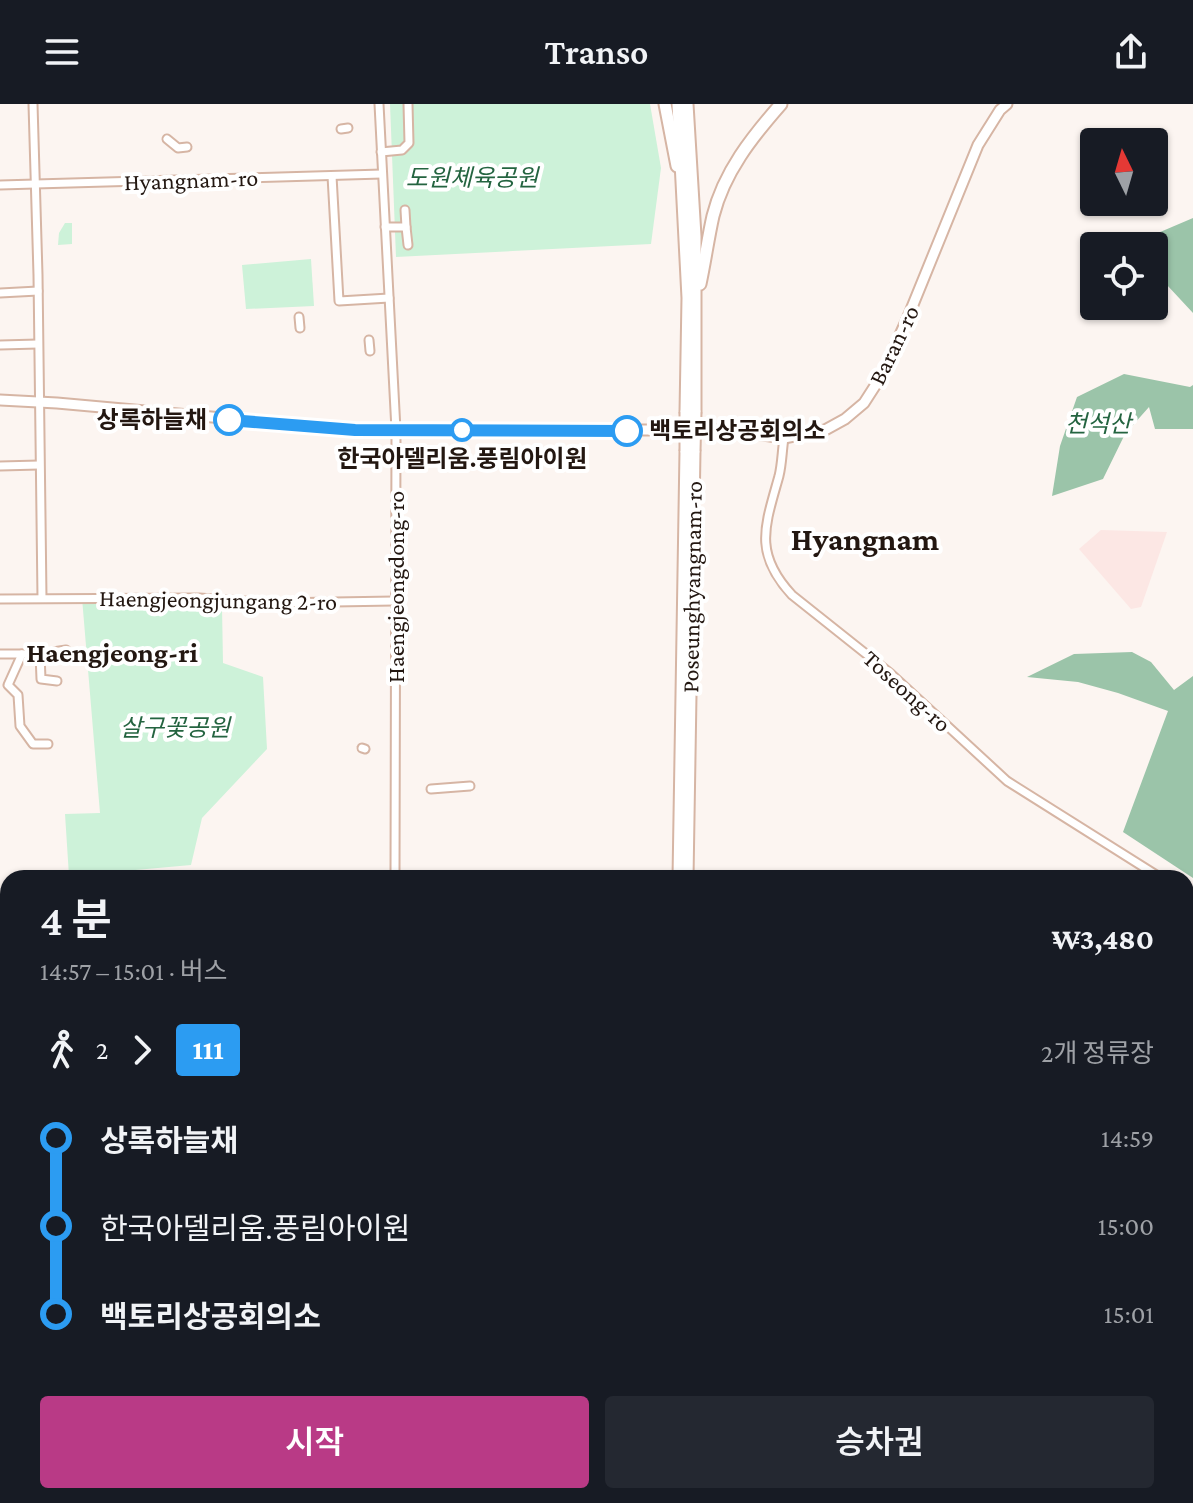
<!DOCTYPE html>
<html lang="ko">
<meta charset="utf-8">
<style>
:root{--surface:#171b24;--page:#242831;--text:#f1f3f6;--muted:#9ea1a6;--accent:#b93a86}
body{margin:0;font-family:"Crimson Pro","Noto Sans KR",serif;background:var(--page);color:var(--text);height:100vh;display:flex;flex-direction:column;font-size:30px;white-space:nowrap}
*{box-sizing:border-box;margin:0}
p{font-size:26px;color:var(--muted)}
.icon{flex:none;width:44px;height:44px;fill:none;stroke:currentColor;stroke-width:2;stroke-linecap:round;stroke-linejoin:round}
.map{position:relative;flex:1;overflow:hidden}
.side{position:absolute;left:0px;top:766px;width:1194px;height:634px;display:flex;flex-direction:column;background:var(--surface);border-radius:24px 24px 0 0;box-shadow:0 2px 6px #0004}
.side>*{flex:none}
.badge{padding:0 16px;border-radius:6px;font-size:28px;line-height:52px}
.needle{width:52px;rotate:355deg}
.controls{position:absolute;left:1080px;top:24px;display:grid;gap:16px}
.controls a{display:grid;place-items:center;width:88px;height:88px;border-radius:8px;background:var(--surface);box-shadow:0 2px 6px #0004;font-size:40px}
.map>.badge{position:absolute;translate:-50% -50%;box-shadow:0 0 0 4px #fff}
.legs{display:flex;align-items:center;gap:12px;height:88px;padding:0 40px;font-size:26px}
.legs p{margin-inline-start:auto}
.summary{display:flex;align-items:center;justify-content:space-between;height:136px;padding:0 40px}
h1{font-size:44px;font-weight:600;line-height:60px}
.action{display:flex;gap:16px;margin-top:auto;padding:16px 40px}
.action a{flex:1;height:92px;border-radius:8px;background:var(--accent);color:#fff;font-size:32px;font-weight:600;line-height:92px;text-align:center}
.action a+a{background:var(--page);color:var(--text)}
ul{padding:0 40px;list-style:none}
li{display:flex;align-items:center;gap:28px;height:88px;font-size:30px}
li i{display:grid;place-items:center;width:12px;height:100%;margin:0 10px;background:currentColor}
li i::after{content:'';width:20px;height:20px;margin:-10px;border:6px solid;border-radius:50%;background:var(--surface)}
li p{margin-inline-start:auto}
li:first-child i{background:linear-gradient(#0000 50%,currentColor 0)}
li:last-child i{background:linear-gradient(currentColor 50%,#0000 0)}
header{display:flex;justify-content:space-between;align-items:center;height:104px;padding:0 40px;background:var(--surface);font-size:36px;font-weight:600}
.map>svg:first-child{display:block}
.industrial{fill:#fce7e4}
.green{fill:#cdf2d9}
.forest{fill:#9bc4a9}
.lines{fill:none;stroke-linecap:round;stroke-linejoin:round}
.stream{stroke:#8c9db3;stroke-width:2}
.minor-casing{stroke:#d6b5a4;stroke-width:11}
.major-casing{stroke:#d6b5a4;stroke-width:13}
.highway-casing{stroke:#d6b5a4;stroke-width:15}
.minor{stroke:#fff;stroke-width:7}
.major{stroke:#fff;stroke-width:9}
.highway{stroke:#fff;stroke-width:11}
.highway-bridge-casing{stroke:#d6b5a4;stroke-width:15;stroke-linecap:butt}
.highway-bridge{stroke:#fff;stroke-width:11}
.line-1-casing{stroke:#fff;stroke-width:18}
.line-1{stroke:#2c9cf2;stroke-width:12}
.stop-1-dot{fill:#fff;stroke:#2c9cf2;stroke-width:4}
.labels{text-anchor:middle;stroke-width:8;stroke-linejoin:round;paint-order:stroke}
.park-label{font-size:24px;font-style:italic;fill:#246440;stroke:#fff}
.street-label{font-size:24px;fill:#231711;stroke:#fff}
.stop-label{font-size:24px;font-weight:bold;fill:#231711;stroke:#fff;text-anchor:end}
.quarter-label{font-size:28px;font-weight:bold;fill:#231711;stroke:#fff}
.district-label{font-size:32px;font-weight:bold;fill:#231711;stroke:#fff}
</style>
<header><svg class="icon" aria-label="menu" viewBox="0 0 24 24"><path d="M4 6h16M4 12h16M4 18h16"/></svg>Transo<svg class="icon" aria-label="share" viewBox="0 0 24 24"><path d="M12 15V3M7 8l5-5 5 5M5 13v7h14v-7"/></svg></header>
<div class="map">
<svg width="1193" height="1399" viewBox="0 0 1193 1399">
<rect width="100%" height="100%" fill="#fcf5f1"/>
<path class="industrial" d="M 1101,426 L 1167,428 L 1141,503 L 1131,505 L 1079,445 Z"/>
<g class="green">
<path d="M 390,0 L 650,0 L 661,64 L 651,140 L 396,153 Z"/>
<path d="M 65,119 L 72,119 L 72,140 L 58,141 L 59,129 Z"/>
<path d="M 311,155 L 314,202 L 246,205 L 242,161 Z"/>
<path d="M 82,494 L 132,494 L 222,503 L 223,559 L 263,573 L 267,645 L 202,714 L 191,761 L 69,772 L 65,710 L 100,709 Z"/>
</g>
<g class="forest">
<path d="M 1193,114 L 1193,209 L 1154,167 L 1154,142 L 1134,142 L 1132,140 Z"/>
<path d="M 1124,270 L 1190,283 L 1193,281 L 1193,325 L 1155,325 L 1149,303 L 1125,330 L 1103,375 L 1052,392 L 1060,342 L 1077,293 Z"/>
<path d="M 1132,548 L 1151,558 L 1174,586 L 1193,572 L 1193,774 L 1123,728 L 1168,607 L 1118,589 L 1078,578 L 1027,573 L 1074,550 Z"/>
<path d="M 1190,904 L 1193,906 L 1193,945 L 1186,955 L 1186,909 Z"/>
<path d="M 1186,1134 L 1193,1142 L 1192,1399 L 744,1399 L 742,1396 L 743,1392 L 1186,1392 Z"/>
</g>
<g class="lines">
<path class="stream" d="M 0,1177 L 8,1172"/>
<defs>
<g id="minor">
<path d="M 33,0 L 38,171 L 42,494"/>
<path d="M 379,0 L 396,326 L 395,774"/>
<path d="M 341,25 L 348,24"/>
<path d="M 167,35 L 178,44 L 187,43"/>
<path d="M 381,48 L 402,46 L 409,39 L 408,0"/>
<path d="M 332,72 L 339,197 L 389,194"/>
<path d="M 0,81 L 382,70"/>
<path d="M 385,123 L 406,123 L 405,106"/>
<path d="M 406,123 L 408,141"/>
<path d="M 0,189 L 38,187"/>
<path d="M 299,213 L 300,224"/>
<path d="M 369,236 L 370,247"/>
<path d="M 0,241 L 38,240"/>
<path d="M 784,334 C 782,347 782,360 779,372 C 765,422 753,449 792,491 L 890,569 L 1007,677 L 1161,774"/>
<path d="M 0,362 L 39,361"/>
<path d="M 0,495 L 199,494 L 274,499 L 394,497"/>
<path d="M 0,550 L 40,550 L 66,546"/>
<path d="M 22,550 L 8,581 L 18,591 L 20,622 L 33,640 L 48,640"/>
<path d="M 40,550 L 41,575 L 57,577"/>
<path d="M 362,644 L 365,645"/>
<path d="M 431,685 L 470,682"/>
<path d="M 1186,789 L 1193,794"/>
<path d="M 0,890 L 8,889"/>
<path d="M 0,927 L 8,926"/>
<path d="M 0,967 L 8,966"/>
<path d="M 0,1007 L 8,1006"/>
<path d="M 0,1048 L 8,1048"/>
<path d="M 0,1089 L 8,1088"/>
<path d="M 0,1131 L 8,1130"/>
<path d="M 0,1153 L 8,1150"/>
</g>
<path id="major" d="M 0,296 L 57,299 L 355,326 L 725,326 L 784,334 L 825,326 L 845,315 L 864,299 L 882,271 L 908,213 L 978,41 L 1000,6 L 1007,0"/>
<g id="highway">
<path d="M 665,0 L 677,62"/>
<path d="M 678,0 L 688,194 L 686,308"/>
<path d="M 687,0 L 695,132 L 695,308"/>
<path d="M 700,180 C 705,157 708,134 713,112 C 724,68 752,33 781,0"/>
<path d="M 679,774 L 686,347"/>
<path d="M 687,774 L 694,347"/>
<path d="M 664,1399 L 665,1392"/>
<path d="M 672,1399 L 673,1392"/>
</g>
</defs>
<use href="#minor" class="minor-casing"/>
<use href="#major" class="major-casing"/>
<use href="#highway" class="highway-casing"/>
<use href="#minor" class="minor"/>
<use href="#major" class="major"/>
<use href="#highway" class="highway"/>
<defs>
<g id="highway-bridge">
<path d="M 686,347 L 686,308"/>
<path d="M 694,347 L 695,308"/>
</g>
</defs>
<use href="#highway-bridge" class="highway-bridge-casing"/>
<use href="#highway-bridge" class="highway-bridge"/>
</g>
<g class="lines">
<defs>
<path id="line-1" d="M 229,316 L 355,326 L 627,327"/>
</defs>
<use href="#line-1" class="line-1-casing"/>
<use href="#line-1" class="line-1"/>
</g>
<g class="stop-1-dot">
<circle cx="229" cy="316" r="14"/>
<circle cx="462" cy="326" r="10"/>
<circle cx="627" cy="327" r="14"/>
</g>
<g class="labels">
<g class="park-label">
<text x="472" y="82">도원체육공원</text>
<text x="1098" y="328">천석산</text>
<text x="175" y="632">살구꽃공원</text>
</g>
<g class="street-label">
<text transform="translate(191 76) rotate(-2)" y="8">Hyangnam-ro</text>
<text transform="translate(894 241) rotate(-64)" y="8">Baran-ro</text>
<text transform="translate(396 483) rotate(-90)" y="8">Haengjeongdong-ro</text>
<text transform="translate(692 483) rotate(-89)" y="8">Poseunghyangnam-ro</text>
<text transform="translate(218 496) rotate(1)" y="8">Haengjeongjungang 2-ro</text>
<text transform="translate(907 587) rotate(42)" y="8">Toseong-ro</text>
</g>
<g class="stop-label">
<text x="207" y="324">상록하늘채</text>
<text x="649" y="335" text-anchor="start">백토리상공회의소</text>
<text x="462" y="363" text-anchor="middle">한국아델리움.풍림아이원</text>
</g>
<g class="quarter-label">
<text x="112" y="558">Haengjeong-ri</text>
</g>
<g class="district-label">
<text x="865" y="446">Hyangnam</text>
</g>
</g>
</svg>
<div class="controls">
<a><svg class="needle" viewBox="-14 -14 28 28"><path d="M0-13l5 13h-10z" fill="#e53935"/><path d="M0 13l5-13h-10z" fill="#9ea1a6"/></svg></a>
<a><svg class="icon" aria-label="locate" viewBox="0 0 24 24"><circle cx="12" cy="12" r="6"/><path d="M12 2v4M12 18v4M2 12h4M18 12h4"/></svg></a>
</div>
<section class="side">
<div class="summary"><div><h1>4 분</h1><p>14:57 – 15:01 · 버스</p></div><b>₩3,480</b></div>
<div class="legs"><svg class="icon" aria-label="walk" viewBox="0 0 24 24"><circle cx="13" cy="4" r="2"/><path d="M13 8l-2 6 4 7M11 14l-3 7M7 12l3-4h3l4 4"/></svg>2<svg class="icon" aria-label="forward" viewBox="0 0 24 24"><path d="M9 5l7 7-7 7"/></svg><b class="badge" style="background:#2c9cf2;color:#fff">111</b><p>2개 정류장</p></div>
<ul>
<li><i style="color:#2c9cf2"></i><b>상록하늘채</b><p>14:59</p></li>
<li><i style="color:#2c9cf2"></i><span>한국아델리움.풍림아이원</span><p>15:00</p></li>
<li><i style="color:#2c9cf2"></i><b>백토리상공회의소</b><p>15:01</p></li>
</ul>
<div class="action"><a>시작</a><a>승차권</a></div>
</section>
</div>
